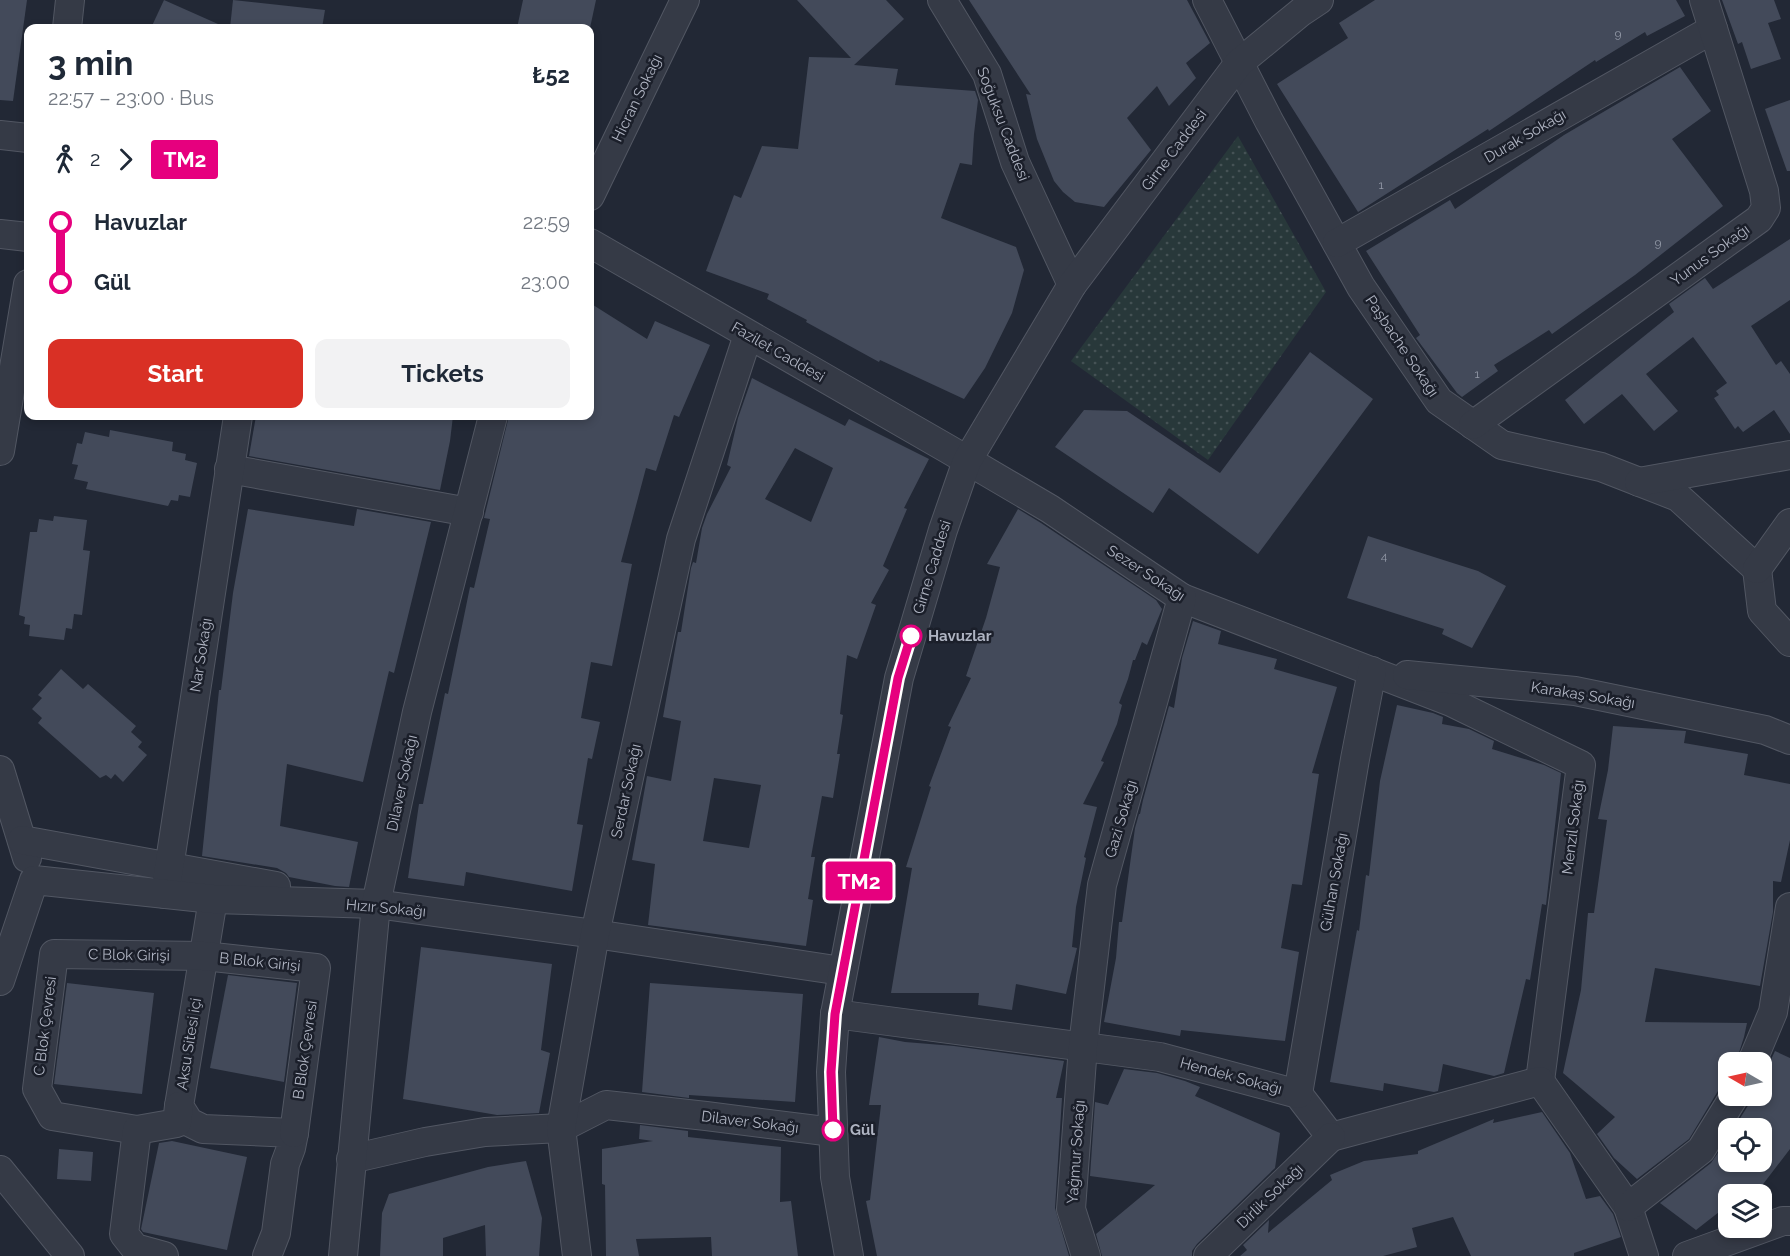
<!DOCTYPE html>
<meta charset="utf-8">
<style>
:root{--surface:#fff;--page:#f2f2f3;--text:#1f2937;--muted:#747a83;--accent:#d93025}
body{margin:0;font-family:Raleway,sans-serif;background:var(--page);color:var(--text);height:100vh;display:flex;flex-direction:column;font-size:22px;white-space:nowrap}
*{box-sizing:border-box;margin:0}
p{font-size:20px;color:var(--muted)}
.icon{flex:none;width:33px;height:33px;fill:none;stroke:currentColor;stroke-width:2;stroke-linecap:round;stroke-linejoin:round}
.map{position:relative;flex:1;overflow:hidden}
.side{position:absolute;left:24px;top:24px;width:570px;height:396px;display:flex;flex-direction:column;background:var(--surface);border-radius:12px;box-shadow:0 3px 9px #0003}
.side>*{flex:none}
.badge{padding:0 12px;border-radius:4px;font-size:21px;line-height:39px}
.needle{width:39px;rotate:279deg}
.fabs{position:absolute;left:1718px;top:1052px;display:grid;gap:12px}
.fabs a{display:grid;place-items:center;width:54px;height:54px;border-radius:12px;background:var(--surface);box-shadow:0 3px 9px #0003;font-size:30px}
.map>.badge{position:absolute;translate:-50% -50%;box-shadow:0 0 0 3px #fff}
.legs{display:flex;align-items:center;gap:9px;height:66px;padding:0 24px;font-size:20px}
.legs p{margin-inline-start:auto}
.summary{display:flex;align-items:center;justify-content:space-between;height:102px;padding:0 24px}
h1{font-size:33px;font-weight:700;line-height:45px}
.cta{display:flex;gap:12px;margin-top:auto;padding:12px 24px}
.cta a{flex:1;height:69px;border-radius:12px;background:var(--accent);color:#fff;font-size:24px;font-weight:700;line-height:69px;text-align:center}
.cta a+a{background:var(--page);color:var(--text)}
ul{padding:0 24px;list-style:none}
li{display:flex;align-items:center;gap:21px;height:60px;font-size:22px}
li i{display:grid;place-items:center;width:9px;height:100%;margin:0 8px;background:currentColor}
li i::after{content:'';width:15px;height:15px;margin:-8px;border:4px solid;border-radius:50%;background:var(--surface)}
li p{margin-inline-start:auto}
li:first-child i{background:linear-gradient(#0000 50%,currentColor 0)}
li:last-child i{background:linear-gradient(currentColor 50%,#0000 0)}
.map>svg:first-child{display:block}
.park{fill:url(#park-dots)}
.building{fill:#434a5a;fill-rule:evenodd}
.lines{fill:none;stroke-linecap:round;stroke-linejoin:round}
.minor-casing{stroke:#525763;stroke-width:30}
.minor{stroke:#353a46;stroke-width:28}
.line-1-casing{stroke:#fff;stroke-width:14}
.line-1{stroke:#e6007e;stroke-width:9}
.stop-1-dot{fill:#fff;stroke:#e6007e;stroke-width:3}
.labels{text-anchor:middle;stroke-width:5;stroke-linejoin:round;paint-order:stroke}
.number-label{font-size:12px;fill:#949aa8}
.street-label{font-size:15px;fill:#afb4c2;stroke:#1b1f2a}
.stop-label{font-size:15px;font-weight:bold;fill:#afb4c2;stroke:#1b1f2a;text-anchor:start}
</style>
<div class="map">
<svg width="1790" height="1256" viewBox="0 0 1790 1256">
<defs>
<pattern id="park-dots" width="8" height="8" patternUnits="userSpaceOnUse" patternTransform="scale(1.5)"><rect width="8" height="8" fill="#28383a"/><path d="M2 2h.1M6 6h.1" fill="none" stroke="#455255" stroke-width="1.8" stroke-linecap="round"/></pattern>
</defs>
<rect width="100%" height="100%" fill="#222835"/>
<path class="park" d="M 1238,136 L 1326,292 L 1208,460 L 1071,361 Z"/>
<g class="building">
<path d="M 0,0 L 27,0 L 13,101 L 0,100 Z"/>
<path d="M 164,0 L 227,28 L 151,28 Z"/>
<path d="M 233,0 L 325,10 L 322,28 L 230,28 Z"/>
<path d="M 523,0 L 596,0 L 590,28 L 517,28 Z"/>
<path d="M 797,0 L 886,0 L 904,19 L 854,65 L 898,69 L 895,85 L 975,91 L 978,100 L 974,134 L 972,165 L 960,163 L 941,218 L 1016,247 L 1024,270 L 1012,313 L 985,368 L 964,399 L 880,360 L 879,362 L 806,322 L 807,320 L 767,299 L 769,294 L 706,271 L 734,195 L 741,198 L 762,146 L 798,149 L 809,57 L 851,58 Z"/>
<path d="M 969,0 L 1187,0 L 1210,43 L 1186,63 L 1196,78 L 1169,106 L 1157,86 L 1127,118 L 1151,150 L 1104,207 L 1075,202 L 1063,192 L 1054,181 L 1037,139 L 1026,94 L 1031,95 Z"/>
<path d="M 1375,0 L 1676,0 L 1685,16 L 1647,36 L 1645,32 L 1596,62 L 1595,60 L 1489,131 L 1488,129 L 1358,212 L 1277,84 L 1348,38 L 1339,23 Z"/>
<path d="M 1722,0 L 1774,0 L 1781,19 L 1768,23 L 1781,59 L 1751,69 L 1742,42 L 1738,44 Z"/>
<path d="M 1680,67 L 1711,111 L 1672,139 L 1723,206 L 1635,275 L 1552,334 L 1549,330 L 1494,365 L 1498,371 L 1462,397 L 1457,393 L 1416,338 L 1420,335 L 1366,251 L 1450,200 L 1455,209 L 1564,135 Z"/>
<path d="M 1790,100 L 1790,171 L 1787,171 L 1765,109 Z"/>
<path d="M 1790,239 L 1790,300 L 1751,326 L 1776,365 L 1781,361 L 1790,374 L 1790,434 L 1774,410 L 1743,432 L 1738,426 L 1735,429 L 1714,398 L 1719,395 L 1716,391 L 1727,383 L 1693,337 L 1646,374 L 1678,411 L 1654,431 L 1622,394 L 1584,424 L 1565,400 L 1674,312 L 1669,304 L 1705,278 L 1713,289 Z"/>
<path d="M 590,303 L 647,339 L 655,321 L 710,345 L 679,417 L 674,415 L 656,471 L 646,468 L 621,562 L 632,564 L 612,666 L 591,662 L 581,718 L 600,722 L 592,759 L 588,758 L 577,824 L 583,825 L 572,891 L 466,872 L 464,886 L 408,878 L 419,804 L 423,804 L 445,693 L 448,694 L 470,587 L 474,588 L 490,519 L 484,518 L 509,416 L 590,416 Z"/>
<path d="M 1310,352 L 1373,399 L 1258,554 L 1169,488 L 1153,513 L 1055,447 L 1084,410 L 1127,411 L 1220,473 Z"/>
<path d="M 752,378 L 845,426 L 849,419 L 929,459 L 904,508 L 907,509 L 883,566 L 889,570 L 871,603 L 876,605 L 857,659 L 847,655 L 840,714 L 843,715 L 837,754 L 840,754 L 833,798 L 822,796 L 811,857 L 815,857 L 808,899 L 813,900 L 806,946 L 648,925 L 655,864 L 632,860 L 647,776 L 671,781 L 681,721 L 663,717 L 678,632 L 681,632 L 691,568 L 693,562 L 696,563 L 702,528 L 707,514 L 731,467 L 727,465 L 738,418 ZM 795,448 L 833,468 L 811,522 L 765,499 ZM 714,778 L 761,785 L 749,848 L 703,841 Z"/>
<path d="M 256,416 L 453,416 L 450,441 L 440,490 L 249,456 Z"/>
<path d="M 110,430 L 173,442 L 172,451 L 186,454 L 185,460 L 197,463 L 190,497 L 179,495 L 178,501 L 171,500 L 168,506 L 86,489 L 88,482 L 74,479 L 78,465 L 72,464 L 77,443 L 82,444 L 85,432 L 109,437 Z"/>
<path d="M 248,509 L 354,526 L 357,509 L 431,522 L 394,673 L 389,671 L 363,782 L 287,764 L 280,826 L 358,842 L 349,887 L 335,886 L 289,877 L 286,873 L 277,868 L 202,856 L 219,690 L 221,690 L 233,593 Z"/>
<path d="M 1018,509 L 1041,523 L 1156,600 L 1162,609 L 1147,645 L 1142,642 L 1135,660 L 1133,660 L 1128,679 L 1119,703 L 1122,705 L 1117,724 L 1101,761 L 1104,762 L 1083,804 L 1097,807 L 1084,857 L 1086,858 L 1076,907 L 1072,947 L 1077,948 L 1066,994 L 1016,984 L 1012,1010 L 978,1005 L 979,993 L 891,993 L 912,868 L 906,867 L 931,787 L 929,786 L 951,727 L 948,726 L 971,678 L 966,676 L 986,618 L 1000,567 L 987,564 Z"/>
<path d="M 54,516 L 87,520 L 83,550 L 90,551 L 82,615 L 74,614 L 72,629 L 66,628 L 64,640 L 29,636 L 30,625 L 24,624 L 25,617 L 19,615 L 30,532 L 37,532 L 39,519 L 53,521 Z"/>
<path d="M 1368,536 L 1478,571 L 1506,586 L 1472,648 L 1442,634 L 1444,629 L 1347,598 Z"/>
<path d="M 1193,621 L 1221,631 L 1218,644 L 1277,659 L 1274,669 L 1337,687 L 1312,773 L 1319,774 L 1302,885 L 1292,884 L 1281,948 L 1299,952 L 1285,1041 L 1181,1030 L 1180,1036 L 1104,1022 L 1116,958 L 1119,922 L 1122,922 L 1135,828 L 1139,814 L 1140,814 L 1143,800 L 1169,706 L 1174,708 L 1182,658 Z"/>
<path d="M 61,669 L 83,689 L 88,684 L 136,726 L 131,732 L 142,742 L 138,747 L 147,755 L 123,782 L 115,774 L 111,779 L 106,775 L 100,778 L 38,723 L 42,718 L 32,709 L 42,698 L 38,695 Z"/>
<path d="M 1397,705 L 1433,713 L 1443,717 L 1442,724 L 1469,729 L 1494,741 L 1492,749 L 1544,765 L 1561,773 L 1546,905 L 1542,904 L 1530,980 L 1526,979 L 1504,1073 L 1494,1076 L 1443,1064 L 1438,1091 L 1434,1092 L 1384,1083 L 1383,1091 L 1330,1082 L 1357,930 L 1359,931 L 1366,875 L 1369,876 L 1380,781 Z"/>
<path d="M 1613,726 L 1686,731 L 1684,743 L 1748,754 L 1744,775 L 1790,784 L 1790,840 L 1781,882 L 1773,881 L 1773,912 L 1760,986 L 1655,968 L 1645,1022 L 1747,1023 L 1744,1037 L 1736,1062 L 1728,1062 L 1728,1080 L 1721,1086 L 1689,1139 L 1637,1179 L 1614,1158 L 1597,1134 L 1615,1117 L 1563,1073 L 1581,990 L 1588,913 L 1594,913 L 1607,820 L 1598,819 L 1608,770 Z"/>
<path d="M 421,947 L 552,964 L 541,1050 L 550,1053 L 539,1113 L 497,1115 L 403,1099 Z"/>
<path d="M 228,975 L 297,983 L 284,1082 L 210,1068 Z"/>
<path d="M 67,983 L 154,993 L 142,1094 L 54,1084 Z"/>
<path d="M 650,983 L 803,994 L 795,1102 L 689,1095 L 689,1098 L 642,1092 Z"/>
<path d="M 879,1037 L 905,1042 L 954,1046 L 1064,1061 L 1056,1098 L 1062,1098 L 1055,1208 L 1069,1256 L 877,1256 L 866,1201 L 870,1200 L 881,1105 L 869,1105 Z"/>
<path d="M 1775,1051 L 1790,1058 L 1790,1149 L 1757,1192 L 1751,1187 L 1742,1194 L 1728,1194 L 1728,1205 L 1696,1230 L 1660,1203 L 1711,1163 L 1728,1138 L 1728,1161 L 1761,1161 L 1761,1128 L 1734,1128 L 1749,1104 L 1751,1095 L 1761,1095 L 1761,1076 L 1767,1068 Z"/>
<path d="M 1124,1069 L 1157,1073 L 1185,1081 L 1200,1087 L 1195,1096 L 1280,1133 L 1275,1168 L 1197,1244 L 1192,1251 L 1192,1256 L 1102,1256 L 1096,1234 L 1155,1185 L 1090,1176 L 1095,1102 L 1108,1105 Z"/>
<path d="M 1542,1112 L 1570,1153 L 1586,1199 L 1600,1196 L 1613,1214 L 1621,1237 L 1574,1253 L 1574,1256 L 1471,1256 L 1453,1217 L 1412,1228 L 1417,1247 L 1383,1256 L 1240,1256 L 1247,1250 L 1243,1245 L 1269,1220 L 1268,1233 L 1332,1180 L 1330,1175 L 1364,1161 L 1418,1154 L 1418,1151 L 1494,1119 L 1493,1123 Z"/>
<path d="M 640,1125 L 688,1131 L 688,1137 L 781,1147 L 780,1202 L 791,1201 L 798,1256 L 712,1256 L 711,1237 L 636,1239 L 639,1256 L 606,1256 L 605,1185 L 602,1184 L 602,1149 L 653,1141 L 639,1139 Z"/>
<path d="M 172,1141 L 247,1157 L 227,1250 L 143,1232 L 141,1229 L 159,1143 Z"/>
<path d="M 59,1149 L 93,1152 L 91,1181 L 57,1179 Z"/>
<path d="M 526,1161 L 542,1218 L 539,1256 L 486,1256 L 485,1225 L 443,1238 L 443,1256 L 380,1256 L 382,1213 L 389,1194 L 488,1167 Z"/>
</g>
<g class="lines">
<defs>
<g id="minor">
<path d="M 942,0 L 987,74 L 1015,162 L 1072,285"/>
<path d="M 1207,0 L 1269,121 L 1361,287 L 1439,401 L 1502,445 L 1601,467 L 1678,497 L 1757,569"/>
<path d="M 67,28 L 70,0"/>
<path d="M 0,135 L 28,138"/>
<path d="M 590,196 L 685,0"/>
<path d="M 0,234 L 28,237"/>
<path d="M 590,243 L 948,449 L 1050,509 L 1182,598 L 1451,702 L 1581,765 L 1540,1081"/>
<path d="M 1337,243 L 1713,29"/>
<path d="M 1473,425 L 1759,219 L 1766,208 L 1764,191 L 1704,0"/>
<path d="M 0,451 L 28,284"/>
<path d="M 229,469 L 469,512"/>
<path d="M 1639,482 L 1790,455"/>
<path d="M 1757,569 L 1762,611 L 1790,642"/>
<path d="M 1757,569 L 1790,523"/>
<path d="M 1407,675 L 1575,691 L 1765,730 L 1790,740"/>
<path d="M 0,770 L 27,858"/>
<path d="M 22,840 L 276,886"/>
<path d="M 165,894 L 238,416"/>
<path d="M 213,899 L 179,1106 L 189,1122 L 203,1129 L 294,1133 L 291,1148 L 285,1164 L 276,1233 L 267,1256"/>
<path d="M 0,981 L 34,880 L 213,899 L 376,904 L 595,934 L 842,971"/>
<path d="M 835,1014 L 1160,1057 L 1298,1094 L 1331,1137 L 1540,1081 L 1628,1207 L 1644,1256"/>
<path d="M 1752,1062 L 1773,1012 L 1790,907"/>
<path d="M 1298,1094 L 1355,759 L 1372,671"/>
<path d="M 137,1130 L 52,1116 L 37,1089 L 54,954 L 204,956 L 316,968 L 294,1133"/>
<path d="M 351,1159 L 425,1142 L 485,1132 L 561,1128 L 606,1105 L 706,1116 L 833,1132"/>
<path d="M 0,1170 L 70,1256"/>
<path d="M 1628,1207 L 1701,1150 L 1735,1095"/>
<path d="M 164,1256 L 135,1248 L 124,1234 L 137,1130 L 177,1123 L 179,1106"/>
<path d="M 343,1256 L 376,904 L 417,712 L 493,416"/>
<path d="M 577,1256 L 561,1128 L 595,934 L 681,539 L 748,335"/>
<path d="M 849,1256 L 835,1177 L 831,1072 L 835,1014 L 899,678 L 943,530 L 967,461 L 1072,285 L 1239,63 L 1301,12 L 1319,0"/>
<path d="M 1086,1256 L 1071,1209 L 1083,1046 L 1102,885 L 1182,598"/>
<path d="M 1208,1256 L 1331,1137"/>
<path d="M 1687,1256 L 1783,1221 L 1790,1221"/>
</g>
</defs>
<use href="#minor" class="minor-casing"/>
<use href="#minor" class="minor"/>
</g>
<g class="lines">
<defs>
<path id="line-1" d="M 833,1130 L 831,1072 L 835,1014 L 898,678 L 911,636"/>
</defs>
<use href="#line-1" class="line-1-casing"/>
<use href="#line-1" class="line-1"/>
</g>
<g class="stop-1-dot">
<circle cx="911" cy="636" r="10"/>
<circle cx="833" cy="1130" r="10"/>
</g>
<g class="labels">
<g class="number-label">
<text x="1618" y="38">9</text>
<text x="1381" y="189">1</text>
<text x="1658" y="247">9</text>
<text x="1477" y="378">1</text>
<text x="1384" y="560">4</text>
</g>
<g class="street-label">
<text transform="translate(637 98) rotate(-64)" y="5">Hicran Sokağı</text>
<text transform="translate(1003 124) rotate(69)" y="5">Soğuksu Caddesi</text>
<text transform="translate(1525 136) rotate(-30)" y="5">Durak Sokağı</text>
<text transform="translate(1174 150) rotate(-53)" y="5">Girne Caddesi</text>
<text transform="translate(1710 255) rotate(-36)" y="5">Yunus Sokağı</text>
<text transform="translate(1402 346) rotate(56)" y="5">Paşbache Sokağı</text>
<text transform="translate(778 352) rotate(30)" y="5">Fazilet Caddesi</text>
<text transform="translate(932 567) rotate(-73)" y="5">Girne Caddesi</text>
<text transform="translate(1146 573) rotate(33)" y="5">Sezer Sokağı</text>
<text transform="translate(201 655) rotate(-81)" y="5">Nar Sokağı</text>
<text transform="translate(1583 695) rotate(9)" y="5">Karakaş Sokağı</text>
<text transform="translate(402 783) rotate(-78)" y="5">Dilaver Sokağı</text>
<text transform="translate(626 791) rotate(-78)" y="5">Serdar Sokağı</text>
<text transform="translate(1121 819) rotate(-74)" y="5">Gazi Sokağı</text>
<text transform="translate(1573 827) rotate(-83)" y="5">Menzil Sokağı</text>
<text transform="translate(1334 882) rotate(-80)" y="5">Gülhan Sokağı</text>
<text transform="translate(386 908) rotate(5)" y="5">Hızır Sokağı</text>
<text transform="translate(129 955) rotate(1)" y="5">C Blok Girişi</text>
<text transform="translate(260 962) rotate(6)" y="5">B Blok Girişi</text>
<text transform="translate(45 1026) rotate(-83)" y="5">C Blok Çevresi</text>
<text transform="translate(189 1044) rotate(-81)" y="5">Aksu Sitesi içi</text>
<text transform="translate(305 1050) rotate(-82)" y="5">B Blok Çevresi</text>
<text transform="translate(1231 1076) rotate(15)" y="5">Hendek Sokağı</text>
<text transform="translate(750 1122) rotate(7)" y="5">Dilaver Sokağı</text>
<text transform="translate(1076 1152) rotate(-86)" y="5">Yağmur Sokağı</text>
<text transform="translate(1270 1196) rotate(-44)" y="5">Dirlik Sokağı</text>
</g>
<g class="stop-label">
<text x="928" y="641">Havuzlar</text>
<text x="850" y="1135">Gül</text>
</g>
</g>
</svg>
<div class="fabs">
<a><svg class="needle" viewBox="-14 -14 28 28"><path d="M0-13l5 13h-10z" fill="#e53935"/><path d="M0 13l5-13h-10z" fill="#747a83"/></svg></a>
<a><svg class="icon" aria-label="locate" viewBox="0 0 24 24"><circle cx="12" cy="12" r="6"/><path d="M12 2v4M12 18v4M2 12h4M18 12h4"/></svg></a>
<a><svg class="icon" aria-label="layers" viewBox="0 0 24 24"><path d="M12 4l9 5-9 5-9-5zM3 14l9 5 9-5"/></svg></a>
</div>
<b class="badge" style="left:859px;top:881px;background:#e6007e;color:#fff">TM2</b>
<section class="side">
<div class="summary"><div><h1>3 min</h1><p>22:57 – 23:00 · Bus</p></div><b>₺52</b></div>
<div class="legs"><svg class="icon" aria-label="walk" viewBox="0 0 24 24"><circle cx="13" cy="4" r="2"/><path d="M13 8l-2 6 4 7M11 14l-3 7M7 12l3-4h3l4 4"/></svg>2<svg class="icon" aria-label="forward" viewBox="0 0 24 24"><path d="M9 5l7 7-7 7"/></svg><b class="badge" style="background:#e6007e;color:#fff">TM2</b></div>
<ul>
<li><i style="color:#e6007e"></i><b>Havuzlar</b><p>22:59</p></li>
<li><i style="color:#e6007e"></i><b>Gül</b><p>23:00</p></li>
</ul>
<div class="cta"><a>Start</a><a>Tickets</a></div>
</section>
</div>
